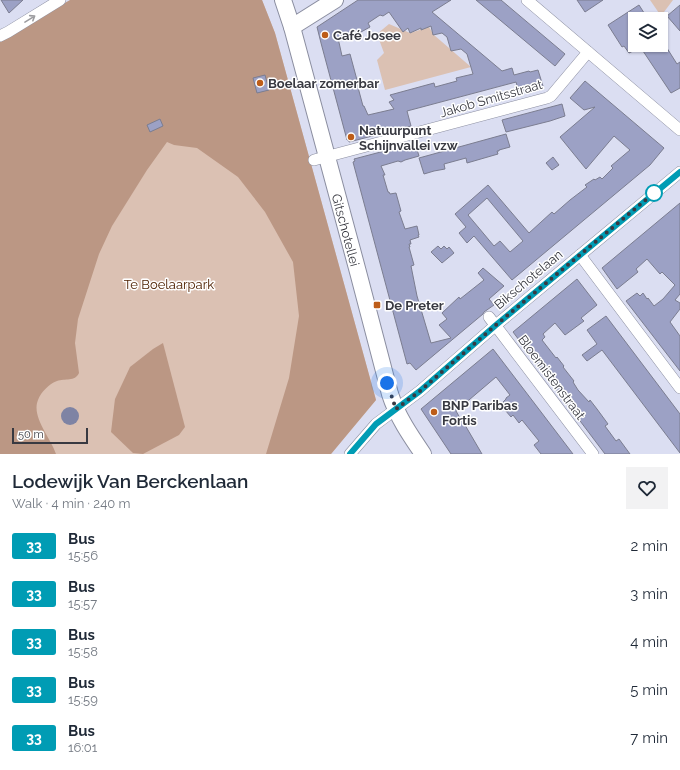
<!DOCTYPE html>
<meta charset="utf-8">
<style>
:root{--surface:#fff;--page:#f2f2f3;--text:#1f2937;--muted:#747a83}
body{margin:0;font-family:Raleway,sans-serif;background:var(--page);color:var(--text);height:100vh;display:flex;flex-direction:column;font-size:15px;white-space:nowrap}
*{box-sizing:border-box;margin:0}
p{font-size:13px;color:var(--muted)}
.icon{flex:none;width:22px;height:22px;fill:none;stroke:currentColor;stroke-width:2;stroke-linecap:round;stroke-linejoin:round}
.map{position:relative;height:454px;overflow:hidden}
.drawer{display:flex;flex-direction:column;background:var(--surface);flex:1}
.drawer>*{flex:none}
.badge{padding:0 8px;border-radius:3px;font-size:14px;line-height:26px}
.buttons{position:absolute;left:628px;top:12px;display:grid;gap:8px}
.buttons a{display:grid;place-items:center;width:40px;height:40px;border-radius:0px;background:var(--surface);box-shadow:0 1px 3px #0004;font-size:20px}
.scale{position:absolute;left:12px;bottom:10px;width:76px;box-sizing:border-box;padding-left:4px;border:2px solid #383941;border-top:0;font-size:11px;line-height:14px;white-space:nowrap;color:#383941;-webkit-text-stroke:3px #fff;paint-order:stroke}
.you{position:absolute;width:20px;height:20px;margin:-10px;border:3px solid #fff;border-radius:50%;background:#1a73e8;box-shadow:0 0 0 6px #1a73e833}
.map>.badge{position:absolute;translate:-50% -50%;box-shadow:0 0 0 2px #fff}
.round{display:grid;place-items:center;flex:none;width:42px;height:42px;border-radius:0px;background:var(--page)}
.summary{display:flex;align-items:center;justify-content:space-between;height:68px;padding:0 12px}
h1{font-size:19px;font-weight:600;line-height:30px}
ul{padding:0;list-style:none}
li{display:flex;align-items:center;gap:12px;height:48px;padding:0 12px}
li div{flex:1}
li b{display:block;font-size:15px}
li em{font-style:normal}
li .badge{min-width:44px;font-weight:700;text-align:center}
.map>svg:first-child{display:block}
.green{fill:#dbc1b3}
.forest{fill:#bb9784}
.water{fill:#7e83a4}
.building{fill:#9ca1c5;stroke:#7b7d90;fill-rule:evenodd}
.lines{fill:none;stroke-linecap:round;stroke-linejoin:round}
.street-casing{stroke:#8b8ea0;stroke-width:12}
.secondary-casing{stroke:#8b8ea0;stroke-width:18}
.street{stroke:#fff;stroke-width:11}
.secondary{stroke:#fff;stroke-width:16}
.oneway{stroke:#9c9ca0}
.line-casing{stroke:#fff;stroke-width:9}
.line{stroke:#009cb4;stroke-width:6}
.walk{stroke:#383941;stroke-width:4;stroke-dasharray:0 7.2}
.poi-dot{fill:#bd5d19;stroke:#fff;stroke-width:1.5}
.stop-dot{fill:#fff;stroke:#009cb4;stroke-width:2}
.labels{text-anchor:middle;stroke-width:3;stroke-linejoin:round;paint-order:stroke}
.poi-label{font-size:13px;font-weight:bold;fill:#383941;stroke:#fff;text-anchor:start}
.street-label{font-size:13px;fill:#383941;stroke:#fff}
.park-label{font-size:13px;fill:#4e2000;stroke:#fff}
</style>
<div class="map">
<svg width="680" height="454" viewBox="0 0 680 454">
<rect width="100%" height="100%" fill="#dbdef2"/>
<g class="green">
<path d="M 70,0 L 262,0 L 275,33 L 376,400 L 331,454 L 0,454 Z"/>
<path d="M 650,0 L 673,0 L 661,16 Z"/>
<path d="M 389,24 L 410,33 L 429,27 L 434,35 L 471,67 L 385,90 L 377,60 L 384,53 L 377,34 Z"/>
</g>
<g class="forest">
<path d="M 70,0 L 262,0 L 275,33 L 376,400 L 331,454 L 266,454 L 289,378 L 299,316 L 293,262 L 265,212 L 238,177 L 197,148 L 174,145 L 167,142 L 147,170 L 112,226 L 99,254 L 78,319 L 75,343 L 79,373 C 75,382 65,378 57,381 C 49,384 41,392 38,400 C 31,417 51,438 56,454 L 0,454 L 0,40 Z"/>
<path d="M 163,343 L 185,427 L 179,435 L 143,454 L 133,453 L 111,432 L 115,399 L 130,367 L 153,349 Z"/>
</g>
<circle class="water" cx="70" cy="416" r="9"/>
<g class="building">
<path d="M 1,0 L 23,0 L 9,13 Z"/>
<path d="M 358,0 L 451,0 L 432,12 L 502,71 L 512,68 L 514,75 L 529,71 L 530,72 L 538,70 L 543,86 L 519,92 L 516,82 L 407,111 L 411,126 L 349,142 L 349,140 L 347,140 L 321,43 L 317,27 ZM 389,12 L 403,32 L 408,28 L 410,33 L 421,28 L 421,30 L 431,26 L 433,35 L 442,33 L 447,37 L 451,51 L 461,49 L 467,54 L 473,74 L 456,78 L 457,81 L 435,87 L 434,83 L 390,95 L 394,100 L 389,102 L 394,109 L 368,115 L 364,106 L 363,106 L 356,80 L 357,80 L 350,54 L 342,56 L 338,38 L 361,32 L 370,27 L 368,23 L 380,15 L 383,16 Z"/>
<path d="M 476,0 L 501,0 L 565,54 L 555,66 Z"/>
<path d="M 577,0 L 603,0 L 585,12 Z"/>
<path d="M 639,5 L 648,19 L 635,19 L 635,50 L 629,53 L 624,46 L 622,47 L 608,25 Z"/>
<path d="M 680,5 L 680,31 L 667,16 Z"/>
<path d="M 639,45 L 665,45 L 677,64 L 680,62 L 680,88 L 671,93 Z"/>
<path d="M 265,75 L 269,90 L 257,93 L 253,78 Z"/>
<path d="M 585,81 L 664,148 L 650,165 L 512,280 L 474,236 L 467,243 L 459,233 L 466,227 L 455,214 L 488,185 L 529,233 L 552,212 L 554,214 L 570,200 L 587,187 L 585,185 L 594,179 L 595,180 L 600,177 L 602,179 L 613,168 L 611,166 L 630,150 L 614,136 L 586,169 L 560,137 L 595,107 L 584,110 L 570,98 ZM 487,198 L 523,241 L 510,252 L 500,241 L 494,246 L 468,215 Z"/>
<path d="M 562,104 L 565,116 L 550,121 L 506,132 L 502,120 Z"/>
<path d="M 160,119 L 163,126 L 150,132 L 147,125 Z"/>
<path d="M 506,134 L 510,147 L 499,150 L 499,151 L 497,151 L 498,154 L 467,163 L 466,158 L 444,164 L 445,169 L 434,171 L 424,174 L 419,158 Z"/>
<path d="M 415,143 L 419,156 L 405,160 L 401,162 L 398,161 L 381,166 L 385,175 L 383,175 L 388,192 L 389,192 L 390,194 L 396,193 L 401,211 L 399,212 L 405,229 L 417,226 L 419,235 L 418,235 L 419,237 L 410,240 L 411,244 L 409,244 L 410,247 L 409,247 L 414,265 L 411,266 L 417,296 L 431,343 L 451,338 L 439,325 L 447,319 L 442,313 L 459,297 L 460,299 L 484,280 L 478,273 L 483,268 L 504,286 L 489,299 L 494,305 L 484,312 L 483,314 L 416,370 L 410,363 L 407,364 L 353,162 L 355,161 L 354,159 Z"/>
<path d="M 553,157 L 559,165 L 552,170 L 546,163 Z"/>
<path d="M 680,203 L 680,294 L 675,300 L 680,303 L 680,309 L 670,322 L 680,336 L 680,371 L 626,301 L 637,293 L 640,296 L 643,293 L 647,299 L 648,298 L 654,306 L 663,299 L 675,285 L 662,272 L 660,274 L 647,259 L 636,269 L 638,272 L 617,289 L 602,268 Z"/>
<path d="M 438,246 L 441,249 L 444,246 L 447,249 L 449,247 L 454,253 L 442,263 L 431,252 Z"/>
<path d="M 577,279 L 597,305 L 581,318 L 584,321 L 565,335 L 555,323 L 543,334 L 545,337 L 542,340 L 556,358 L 557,357 L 564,366 L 563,367 L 574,381 L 573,382 L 578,390 L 589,402 L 590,400 L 597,409 L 608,424 L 605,426 L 616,441 L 619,439 L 630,454 L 605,454 L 513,332 Z"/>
<path d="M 606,316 L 680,414 L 680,453 L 602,350 L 587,361 L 582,355 L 597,344 L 587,330 Z"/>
<path d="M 493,349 L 538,408 L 573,454 L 541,454 L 534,445 L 539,441 L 522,420 L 519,423 L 513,415 L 511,417 L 505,410 L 508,408 L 503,402 L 506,399 L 506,398 L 510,395 L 496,377 L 456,411 L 464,425 L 465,425 L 482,454 L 451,454 L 421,409 Z"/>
</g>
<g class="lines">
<defs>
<g id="street">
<path d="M 527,0 L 680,130"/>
<path d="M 0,36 L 8,32 L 60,0"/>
<path d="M 314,160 L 547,98 L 551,96 L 588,52"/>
<path d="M 580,255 L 680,388"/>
<path d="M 489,317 L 593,454"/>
<path d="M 350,454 L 376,424 L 420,391 L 496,325 L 680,172"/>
</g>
<g id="secondary">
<path d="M 283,0 L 292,27 L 358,272 L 390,394 C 397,416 410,435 423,454"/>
<path d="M 292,27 L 335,0"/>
</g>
</defs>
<use href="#street" class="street-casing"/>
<use href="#secondary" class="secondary-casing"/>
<use href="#street" class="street"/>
<use href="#secondary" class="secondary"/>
</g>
<defs><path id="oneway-shaft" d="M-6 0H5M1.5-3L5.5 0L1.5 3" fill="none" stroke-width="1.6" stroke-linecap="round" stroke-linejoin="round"/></defs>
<use class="oneway" href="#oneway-shaft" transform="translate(30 19) rotate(-32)"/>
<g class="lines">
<defs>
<path id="line" d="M 350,454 L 376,424 L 420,391 L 496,325 L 680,172"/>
</defs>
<use href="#line" class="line-casing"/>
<use href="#line" class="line"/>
<path class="walk" d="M 387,383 L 396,409 L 420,391 L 496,325 L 654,193"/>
</g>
<g class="poi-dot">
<circle cx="325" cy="35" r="4"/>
<circle cx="260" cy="83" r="4"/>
<circle cx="351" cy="137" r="4"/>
<rect x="373" y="301" width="8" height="8" rx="2"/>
<circle cx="434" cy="412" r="4"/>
</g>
<circle class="stop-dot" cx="654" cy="193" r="8"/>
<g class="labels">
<g class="poi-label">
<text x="333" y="40">Café Josee</text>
<text x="268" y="88">Boelaar zomerbar</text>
<text x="359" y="135">Natuurpunt<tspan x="359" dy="15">Schijnvallei vzw</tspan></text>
<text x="385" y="310">De Preter</text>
<text x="442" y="410">BNP Paribas<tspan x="442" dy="15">Fortis</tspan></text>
</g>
<g class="street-label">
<text transform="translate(491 98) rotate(-16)" y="5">Jakob Smitsstraat</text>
<text transform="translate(346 230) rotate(75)" y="5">Gitschotellei</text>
<text transform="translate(528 279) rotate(-40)" y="5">Bikschotelaan</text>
<text transform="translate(552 377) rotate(53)" y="5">Bloemistenstraat</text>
</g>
<g class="park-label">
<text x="169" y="289">Te Boelaarpark</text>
</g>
</g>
</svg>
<div class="buttons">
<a><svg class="icon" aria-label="layers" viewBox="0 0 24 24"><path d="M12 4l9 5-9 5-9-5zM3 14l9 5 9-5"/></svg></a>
</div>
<div class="scale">50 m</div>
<div class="you" style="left:387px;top:383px"></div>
</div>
<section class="drawer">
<div class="summary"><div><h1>Lodewijk Van Berckenlaan</h1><p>Walk · 4 min · 240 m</p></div><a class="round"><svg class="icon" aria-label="heart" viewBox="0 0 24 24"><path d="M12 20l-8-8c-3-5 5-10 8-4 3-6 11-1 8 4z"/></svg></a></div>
<ul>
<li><span class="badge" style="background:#009cb4;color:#fff">33</span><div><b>Bus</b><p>15:56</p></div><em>2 min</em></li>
<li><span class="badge" style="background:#009cb4;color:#fff">33</span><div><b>Bus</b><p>15:57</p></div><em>3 min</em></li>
<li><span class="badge" style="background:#009cb4;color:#fff">33</span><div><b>Bus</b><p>15:58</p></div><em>4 min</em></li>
<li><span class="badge" style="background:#009cb4;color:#fff">33</span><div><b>Bus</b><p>15:59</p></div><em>5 min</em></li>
<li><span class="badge" style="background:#009cb4;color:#fff">33</span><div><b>Bus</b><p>16:01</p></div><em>7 min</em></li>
</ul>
</section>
